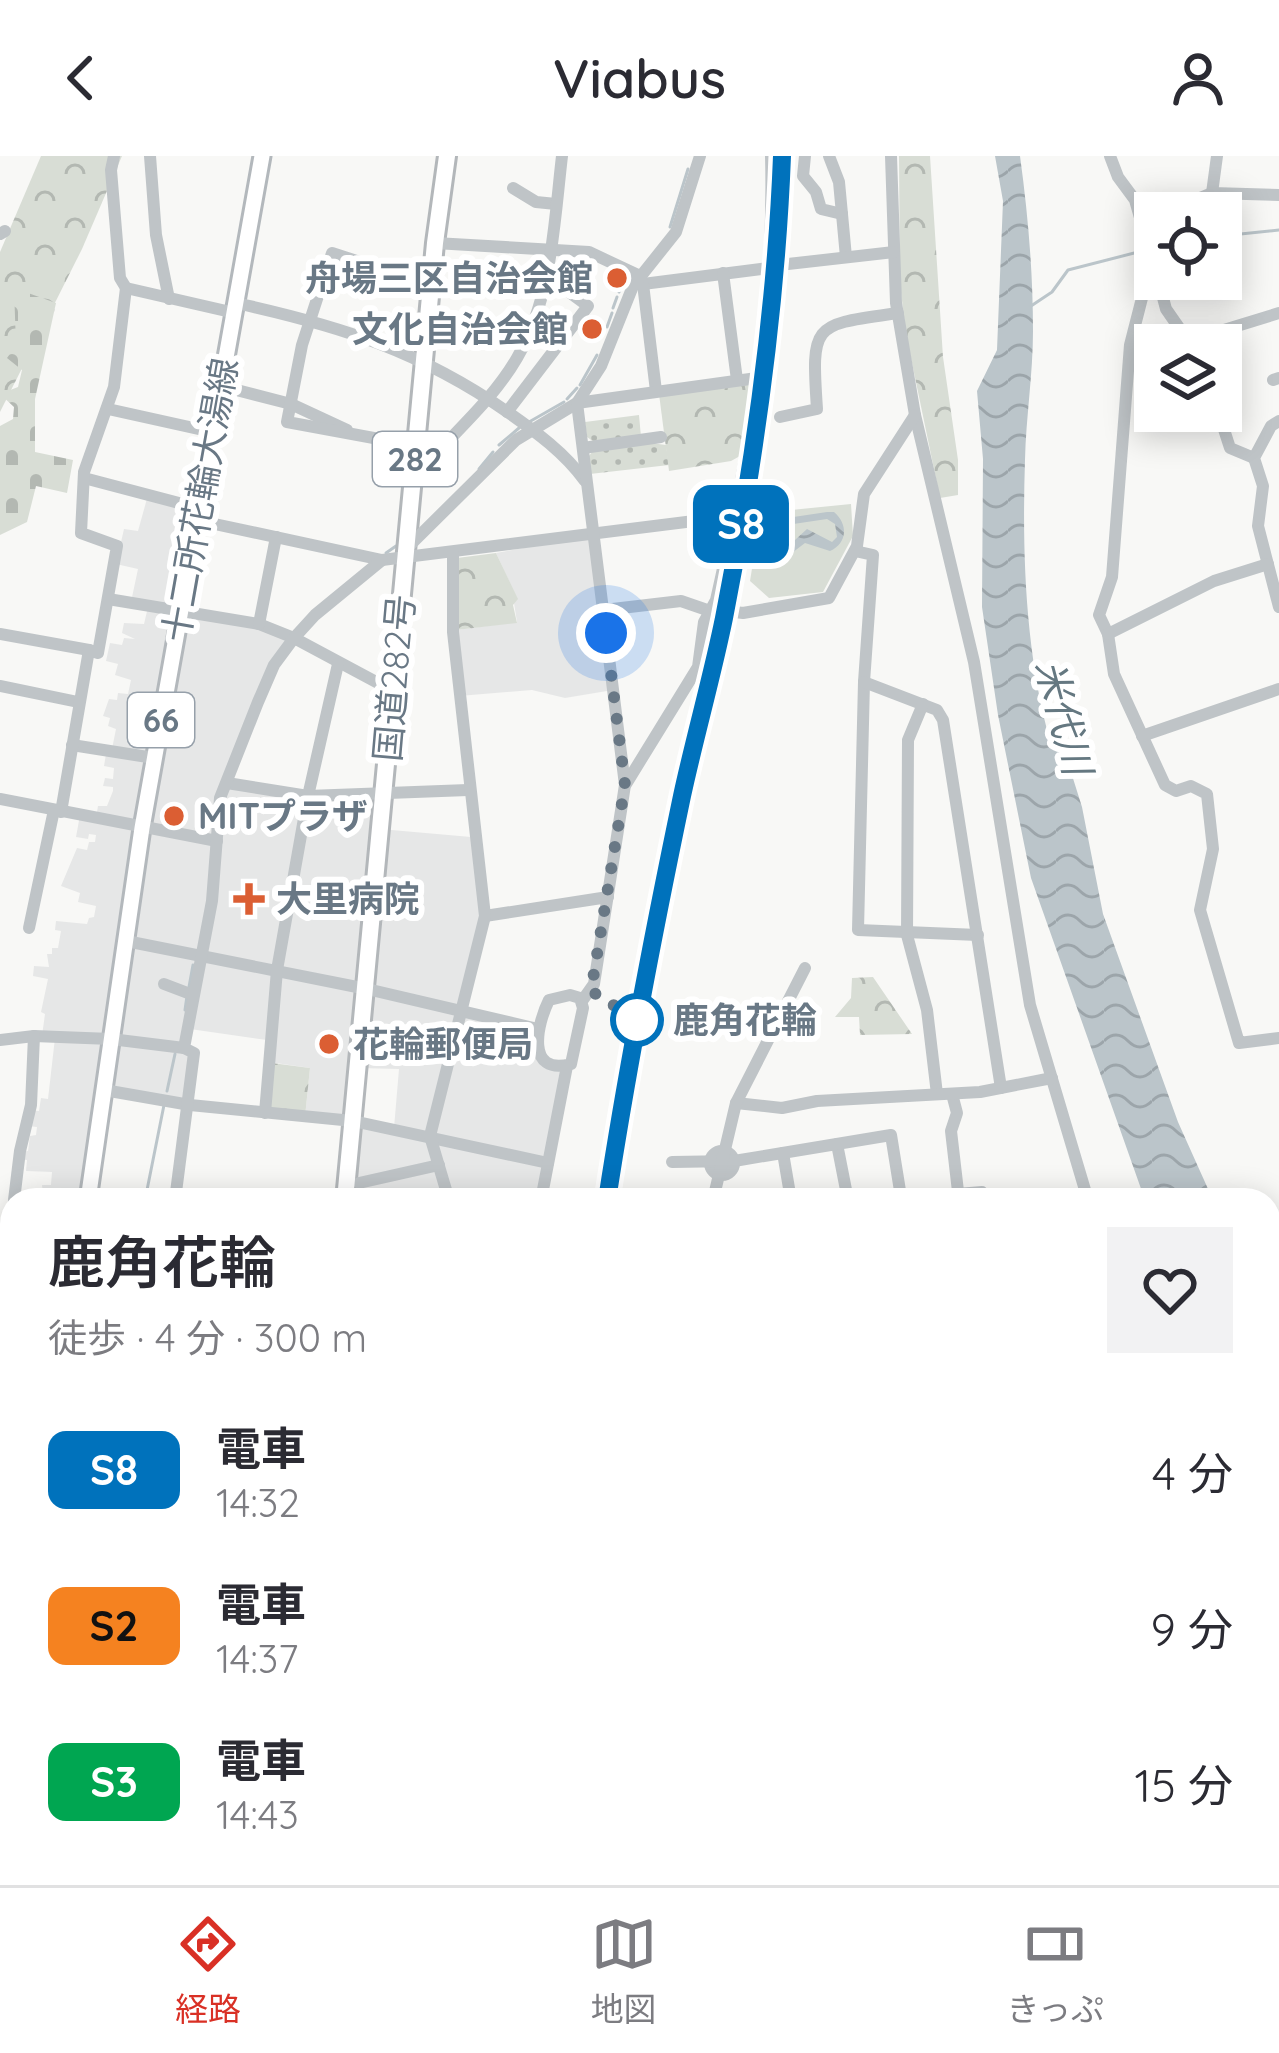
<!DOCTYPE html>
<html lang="ja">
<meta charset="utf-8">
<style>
:root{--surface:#fff;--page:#f2f2f3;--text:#2b2b33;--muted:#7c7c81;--line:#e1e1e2;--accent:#d93025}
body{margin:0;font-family:Quicksand,"Noto Sans JP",sans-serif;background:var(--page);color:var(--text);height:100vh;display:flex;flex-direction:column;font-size:45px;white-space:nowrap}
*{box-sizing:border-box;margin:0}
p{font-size:39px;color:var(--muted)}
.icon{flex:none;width:66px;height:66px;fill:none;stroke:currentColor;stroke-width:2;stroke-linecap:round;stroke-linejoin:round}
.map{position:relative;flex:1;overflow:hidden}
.side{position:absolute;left:0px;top:1032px;width:1281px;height:699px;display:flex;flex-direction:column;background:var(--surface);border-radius:36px 36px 0 0;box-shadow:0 6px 30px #0003}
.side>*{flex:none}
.badge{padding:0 24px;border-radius:18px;font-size:42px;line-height:78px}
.controls{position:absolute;left:1134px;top:36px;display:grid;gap:24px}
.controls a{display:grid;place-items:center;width:108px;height:108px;border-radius:0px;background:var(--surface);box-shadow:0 6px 30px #0003;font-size:60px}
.you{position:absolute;width:60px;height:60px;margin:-30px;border:9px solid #fff;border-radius:50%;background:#1a73e8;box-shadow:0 0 0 18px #1a73e833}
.map>.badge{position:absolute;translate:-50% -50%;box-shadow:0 0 0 6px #fff}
.round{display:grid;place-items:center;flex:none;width:126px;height:126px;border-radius:0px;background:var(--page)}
.headline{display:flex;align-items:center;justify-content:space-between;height:204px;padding:0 48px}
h1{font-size:57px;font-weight:600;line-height:90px}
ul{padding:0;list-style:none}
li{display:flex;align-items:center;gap:36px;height:156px;padding:0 48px}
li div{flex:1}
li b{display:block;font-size:45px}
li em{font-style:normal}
li .badge{min-width:132px;font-weight:700;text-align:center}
header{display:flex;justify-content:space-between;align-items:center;height:156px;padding:0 48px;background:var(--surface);font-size:54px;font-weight:600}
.tabs{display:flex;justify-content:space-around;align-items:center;height:168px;border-top:3px solid var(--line);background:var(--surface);font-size:33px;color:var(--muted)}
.tabs a{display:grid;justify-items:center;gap:6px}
.tabs .active{color:var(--accent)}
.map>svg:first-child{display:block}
.built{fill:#e6e7e7;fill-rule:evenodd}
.grass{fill:url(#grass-dots)}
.forest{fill:url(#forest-crowns)}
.cemetery{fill:url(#cemetery-stones)}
.pitch{fill:#d8ddd5}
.water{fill:url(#water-waves);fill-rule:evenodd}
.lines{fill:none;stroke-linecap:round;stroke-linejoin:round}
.stream{stroke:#bbc5ca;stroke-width:3}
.major-casing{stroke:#b3b8bc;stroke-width:21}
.highway-casing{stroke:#b3b7ba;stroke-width:22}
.minor{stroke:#bfc4c7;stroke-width:12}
.major{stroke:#fff;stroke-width:15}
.highway{stroke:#fff;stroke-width:16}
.rail-casing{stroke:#a1a8ad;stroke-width:8}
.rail{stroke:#fff;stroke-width:3;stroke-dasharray:9;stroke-linecap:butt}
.line-casing{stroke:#fff;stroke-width:27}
.line{stroke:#0072bc;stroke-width:18}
.walk{stroke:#697885;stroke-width:12;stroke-dasharray:0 21.6}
.poi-dot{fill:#db5e33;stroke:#fff;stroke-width:4.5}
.stop-dot{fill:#fff;stroke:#0072bc;stroke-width:6}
.labels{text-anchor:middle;stroke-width:12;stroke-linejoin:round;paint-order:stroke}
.shield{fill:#fff;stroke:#96a0aa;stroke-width:3}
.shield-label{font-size:33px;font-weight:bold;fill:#697885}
.poi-label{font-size:36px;font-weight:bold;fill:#697885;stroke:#fff;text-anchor:start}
.street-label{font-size:36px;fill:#697885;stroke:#fff}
.stop-label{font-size:36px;font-weight:bold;fill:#697885;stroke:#fff;text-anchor:start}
.water-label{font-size:39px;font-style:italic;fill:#657881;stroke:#fff}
</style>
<header><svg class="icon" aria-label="back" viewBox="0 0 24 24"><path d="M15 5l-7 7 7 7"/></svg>Viabus<svg class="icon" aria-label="person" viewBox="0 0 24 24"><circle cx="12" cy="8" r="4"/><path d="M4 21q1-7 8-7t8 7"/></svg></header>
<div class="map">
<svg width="1279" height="1729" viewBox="0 0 1279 1729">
<defs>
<pattern id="grass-dots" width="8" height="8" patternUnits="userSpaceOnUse" patternTransform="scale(3)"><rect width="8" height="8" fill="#d8ddd5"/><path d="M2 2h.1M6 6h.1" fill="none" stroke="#b3b8b2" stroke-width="1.8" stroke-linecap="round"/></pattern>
<pattern id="forest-crowns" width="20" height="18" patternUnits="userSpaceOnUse" patternTransform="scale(3)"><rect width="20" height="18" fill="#d8ddd5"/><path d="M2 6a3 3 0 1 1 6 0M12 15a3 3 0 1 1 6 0" fill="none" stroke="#b3b8b2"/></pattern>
<pattern id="cemetery-stones" width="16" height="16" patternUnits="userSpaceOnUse" patternTransform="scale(3)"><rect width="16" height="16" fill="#d8ddd5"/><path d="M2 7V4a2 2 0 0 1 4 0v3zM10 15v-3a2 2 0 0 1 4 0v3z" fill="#b3b8b2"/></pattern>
<pattern id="water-waves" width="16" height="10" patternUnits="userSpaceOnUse" patternTransform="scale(3)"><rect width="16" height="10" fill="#bbc5ca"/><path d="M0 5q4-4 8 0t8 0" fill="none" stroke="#9ca5aa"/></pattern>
</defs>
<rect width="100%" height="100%" fill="#f8f8f6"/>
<g class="built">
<path d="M 148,339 L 198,352 L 179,457 L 259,468 L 294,482 L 274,509 L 228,627 L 308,640 L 383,639 L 380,673 L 471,681 L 481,762 L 460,856 L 538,873 L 546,904 L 567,910 L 541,1044 L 345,1044 L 353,965 L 305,961 L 310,912 L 269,906 L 277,814 L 201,798 L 184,891 L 194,897 L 190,949 L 104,934 L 83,1044 L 45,1044 L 53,1039 L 43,1039 L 42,1029 L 51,1029 L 52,1016 L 26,1015 L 27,1004 L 19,1003 L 19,996 L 28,995 L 30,980 L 36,979 L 37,971 L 27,970 L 29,954 L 39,955 L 41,942 L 48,943 L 55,882 L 42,880 L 45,858 L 41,856 L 48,823 L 33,820 L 34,810 L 49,811 L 47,798 L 52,798 L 52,792 L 58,792 L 61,775 L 55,774 L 56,765 L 87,768 L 89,762 L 94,761 L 96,750 L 78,746 L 80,737 L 61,730 L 77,692 L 87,694 L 89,686 L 95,686 L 96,679 L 89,678 L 88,683 L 76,681 L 80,659 L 96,662 L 98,650 L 107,650 L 113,635 L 113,631 L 103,630 L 105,622 L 113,623 L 114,612 L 104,610 L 106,598 L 111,598 L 116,573 L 108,570 L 110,562 L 103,560 L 109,543 L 117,544 L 118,537 L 128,538 L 131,524 L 115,519 L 118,508 L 106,505 L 110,487 L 122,489 L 124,482 L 135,483 L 122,477 L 124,467 L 144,468 L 148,451 L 131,446 L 138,413 L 116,408 L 124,373 L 138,375 ZM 359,912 L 399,913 L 394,972 L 353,964 Z"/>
<path d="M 596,379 L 613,534 L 565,542 L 532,534 L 459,540 L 456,474 L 517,466 L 514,447 L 517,442 L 496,397 Z"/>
<path d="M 203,805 L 274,818 L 267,884 L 190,873 Z"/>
</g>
<g class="grass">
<path d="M 639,259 L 641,281 L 594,286 L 587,281 L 585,266 Z"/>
<path d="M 651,287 L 666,289 L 669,309 L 590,318 L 588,301 L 593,295 Z"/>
</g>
<g class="forest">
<path d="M 41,0 L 122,0 L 82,93 L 0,256 L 0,96 Z"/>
<path d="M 899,0 L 930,0 L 943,201 L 958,304 L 958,339 L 940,342 L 906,178 L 900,128 Z"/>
<path d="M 752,225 L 740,300 L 731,305 L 669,315 L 659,238 Z"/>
<path d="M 496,397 L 518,443 L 513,449 L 517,467 L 456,474 L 457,402 Z"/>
<path d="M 873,821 L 912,878 L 860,879 L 859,861 L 835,861 L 851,842 L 852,822 Z"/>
<path d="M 272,907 L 310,912 L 305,961 L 268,958 Z"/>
</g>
<g class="cemetery">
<path d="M 14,132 L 56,147 L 35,243 L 35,296 L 73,304 L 67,337 L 36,330 L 27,366 L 0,379 L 0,270 L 13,263 L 14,251 L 0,238 L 18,231 L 22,214 L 7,202 L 16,189 Z"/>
<path d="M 201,1719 L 333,1719 L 341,1729 L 294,1729 L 284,1724 L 281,1729 L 200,1729 Z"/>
</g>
<path class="pitch" d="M 851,348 L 853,380 L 823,436 L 769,442 L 750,425 L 761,357 Z"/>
<g class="water">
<path d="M 995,0 L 1020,0 C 1028,58 1033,116 1033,175 C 1033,218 1026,261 1025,304 C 1022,396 1025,498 1051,588 L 1060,581 L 1082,651 L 1103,758 L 1178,966 L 1213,1044 L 1145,1044 L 1031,722 L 998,559 L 982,451 L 983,303 L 977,235 L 997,194 L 1003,45 Z"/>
<path d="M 827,356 L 834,356 C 848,368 848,387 830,395 L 805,387 L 784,403 L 771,398 L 768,385 L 780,363 ZM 827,363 L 835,368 L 837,381 L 832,386 L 807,373 L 783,395 L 776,392 L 775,380 L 780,370 Z"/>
<path d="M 1269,1153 L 1279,1165 L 1279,1723 L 1269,1624 Z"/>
</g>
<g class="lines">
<g class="stream">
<path d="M 670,71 L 688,13"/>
<path d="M 1221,80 L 1279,74"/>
<path d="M 619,136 L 628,120"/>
<path d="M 1031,150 L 1052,136 L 1068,114 L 1142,95"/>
<path d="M 613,152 L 617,141"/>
<path d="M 607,171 L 612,157"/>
<path d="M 580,229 L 597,199"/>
<path d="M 567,243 L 577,232"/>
<path d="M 529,266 L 564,246"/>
<path d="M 499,289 L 519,272"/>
<path d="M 479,313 L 493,296"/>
<path d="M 386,397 L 396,390"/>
<path d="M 189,831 L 193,809"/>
<path d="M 185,854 L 187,840"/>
<path d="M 167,935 L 175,898"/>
<path d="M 145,1044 L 164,949"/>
</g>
<defs>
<g id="major">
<path d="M 88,1044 L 142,672 L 262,0"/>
<path d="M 0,1379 L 12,1376"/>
</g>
<g id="highway">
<path d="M 345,1044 L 435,87 L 447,0"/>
<path d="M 382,1719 L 383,1729"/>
</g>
</defs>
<use href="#major" class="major-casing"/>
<use href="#highway" class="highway-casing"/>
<g class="minor">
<path d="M 114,0 L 111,14 L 120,122 L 126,132"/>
<path d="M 150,0 L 156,79 L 169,143"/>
<path d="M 805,0 L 803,20 L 816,36 L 821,53 L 842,58"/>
<path d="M 829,0 L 839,26 L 846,101"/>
<path d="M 891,0 L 896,147 L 915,259 L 974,506 L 1030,849 L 1088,1044"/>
<path d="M 1110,0 L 1118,21 L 1135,44 L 1153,107"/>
<path d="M 1217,0 L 1212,37 L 1279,39"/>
<path d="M 513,32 L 536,46 L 556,48"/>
<path d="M 1164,57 L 1212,37"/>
<path d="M 0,78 L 5,75"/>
<path d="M 435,87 L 589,96 L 640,120 L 643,128 L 769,112"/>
<path d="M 1152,103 L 1130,189 L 1112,421 L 1099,459 L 1108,478 L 1114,518 L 1165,629 L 1176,635 L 1191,630 L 1207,638 L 1213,693 L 1200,754 L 1239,887 L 1279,882"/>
<path d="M 788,108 L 894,96"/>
<path d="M 723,117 L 737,224"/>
<path d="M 1158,123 L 1166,153 L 1191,189"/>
<path d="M 643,128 L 656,235"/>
<path d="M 236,147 C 341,170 420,195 509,257 C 536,276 565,297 585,325"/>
<path d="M 1188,185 L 1279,157"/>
<path d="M 1273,224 L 1279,222"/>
<path d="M 221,230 L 291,248 L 347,274"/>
<path d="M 108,253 L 212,276"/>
<path d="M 1218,255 L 1230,292 L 1254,302"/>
<path d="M 507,256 L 588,150 L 547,120"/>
<path d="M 780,261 L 817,253 C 811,166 813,169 898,157"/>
<path d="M 1279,265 L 1271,270 L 1254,302 L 1263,330 L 1258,370 L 1279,451"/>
<path d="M 450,283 C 474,258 499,233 517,202 C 552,142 554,68 562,0"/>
<path d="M 417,290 L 287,266 L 302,189 L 332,97 L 431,129"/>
<path d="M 583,292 L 661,281"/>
<path d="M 84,322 L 198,352"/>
<path d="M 196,364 L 382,404 L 734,360"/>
<path d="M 407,392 L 516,284 L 577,247 L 757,222"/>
<path d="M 855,395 L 873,399 L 864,526 L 858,774 L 978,779"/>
<path d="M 108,443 L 259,468 L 294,482 L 393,535"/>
<path d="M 711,453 L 743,457 L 829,442 L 857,390 L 864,338 L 915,259"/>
<path d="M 604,454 L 681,445 L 710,455"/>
<path d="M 259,468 L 276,381"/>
<path d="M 0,478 L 89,494"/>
<path d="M 1108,478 L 1214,425 L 1268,408"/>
<path d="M 864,526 L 937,554 L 943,564 L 1001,932"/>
<path d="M 1,530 L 78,546"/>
<path d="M 923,548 L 908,584 L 907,779 L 927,854 L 937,938"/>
<path d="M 1142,580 L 1279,533"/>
<path d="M 72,589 L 154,602"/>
<path d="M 227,627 L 308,640 L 468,634"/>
<path d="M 626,628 L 698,511 L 704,466 L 716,444 C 749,299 775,149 771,0"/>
<path d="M 0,643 L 217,685"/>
<path d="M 61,656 L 89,494 L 98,497 L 117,390 L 81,377 L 84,316 L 114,231 L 126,132 L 235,157"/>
<path d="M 485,760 L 608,741"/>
<path d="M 29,772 L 54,654"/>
<path d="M 126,785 L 367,833 L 538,873"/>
<path d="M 164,828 L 193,839"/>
<path d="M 570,839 L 580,842 L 583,852 L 571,908 C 525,920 537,868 549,844 Z"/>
<path d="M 582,845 L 594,828 L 625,629 L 577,247 L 601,210 L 633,130 L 676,76 L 700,0"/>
<path d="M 362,881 L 405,887"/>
<path d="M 0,884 L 34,880 L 111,883 L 184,892"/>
<path d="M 104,934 L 190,949 L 353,965 L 548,1007"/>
<path d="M 952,938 L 957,957 L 951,975 L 959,1044"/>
<path d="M 736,947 L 782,952 L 817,945 L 980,936 L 1052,922"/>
<path d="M 265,957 L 277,814 L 308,640 L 338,508"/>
<path d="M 837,988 L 848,1044"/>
<circle cx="722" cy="1007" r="12"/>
<path d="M 783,997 L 791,1044"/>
<path d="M 672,1006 L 734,1005 L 891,979 L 901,1041"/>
<path d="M 359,1027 L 439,1009"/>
<path d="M 14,1044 L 20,995 L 31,949 L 34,880"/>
<path d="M 175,1044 L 194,897 L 184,892 L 212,745 L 220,642 L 258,546 L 274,509 L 294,482 L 315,459 L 382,404"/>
<path d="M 449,1044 L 430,980 L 485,760 L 453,476 L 453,397"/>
<path d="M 541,1044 L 567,910"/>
<path d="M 713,1044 L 736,947 L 805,812"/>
<path d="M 885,1044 L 982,1036"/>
<path d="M 0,1107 L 12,1103"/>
<path d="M 0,1280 L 12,1279"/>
<path d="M 0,1429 L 12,1432"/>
<path d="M 0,1528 L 12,1531"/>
<path d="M 0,1636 L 12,1642"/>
<path d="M 0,1695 L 12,1693"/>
<path d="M 77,1719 L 87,1719"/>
<path d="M 342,1719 L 348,1729"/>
<path d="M 535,1719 L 552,1729"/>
<path d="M 856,1719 L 860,1729"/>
<path d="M 927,1719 L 935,1729"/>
<path d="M 993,1719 L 997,1729"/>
<path d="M 1153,1719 L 1188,1729"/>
<path d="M 1248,1719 L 1248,1729"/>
<path d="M 0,1722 L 7,1729"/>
<path d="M 960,1728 L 984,1719"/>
<path d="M 94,1729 L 101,1719"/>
<path d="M 480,1729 L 482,1719"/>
<path d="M 580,1729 L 586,1719"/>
<path d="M 822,1729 L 835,1719"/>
</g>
<use href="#major" class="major"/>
<use href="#highway" class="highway"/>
<defs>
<g id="rail">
<path d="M 607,1044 C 659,695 770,355 782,0"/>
<path d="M 471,1729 L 473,1719"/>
</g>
</defs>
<use href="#rail" class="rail-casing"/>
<use href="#rail" class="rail"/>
</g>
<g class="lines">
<defs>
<path id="line" d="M 607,1044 C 628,908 654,774 682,640 C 695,580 712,521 724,462 C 754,309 776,156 782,0"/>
</defs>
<use href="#line" class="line-casing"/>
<use href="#line" class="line"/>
<path class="walk" d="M 606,477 L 625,629 L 591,835 L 637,864"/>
</g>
<g class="poi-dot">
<circle cx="617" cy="122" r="12"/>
<circle cx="592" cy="173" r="12"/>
<circle cx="174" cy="660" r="12"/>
<path d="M243 725h12v12h12v12h-12v12h-12v-12h-12v-12h12z"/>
<circle cx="329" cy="888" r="12"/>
</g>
<circle class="stop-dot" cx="637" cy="864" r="24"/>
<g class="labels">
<g class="shield">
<rect x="373" y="276" width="84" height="54" rx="9"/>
<rect x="128" y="537" width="66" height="54" rx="9"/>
</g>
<g class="shield-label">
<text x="415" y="315">282</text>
<text x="161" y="576">66</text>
</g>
<g class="poi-label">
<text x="593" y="135" text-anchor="end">舟場三区自治会館</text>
<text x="568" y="186" text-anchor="end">文化自治会館</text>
<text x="198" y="673">MITプラザ</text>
<text x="276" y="756">大里病院</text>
<text x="353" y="901">花輪郵便局</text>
</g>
<g class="street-label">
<text transform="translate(200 344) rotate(-80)" y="13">十二所花輪大湯線</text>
<text transform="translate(394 522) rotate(-85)" y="13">国道282号</text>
</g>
<g class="stop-label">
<text x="673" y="877">鹿角花輪</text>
</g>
<g class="water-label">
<text transform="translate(1064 561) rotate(75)" y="14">米代川</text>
</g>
</g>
</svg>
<div class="controls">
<a><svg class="icon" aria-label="locate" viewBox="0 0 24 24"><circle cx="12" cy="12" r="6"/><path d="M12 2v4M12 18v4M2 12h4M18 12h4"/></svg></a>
<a><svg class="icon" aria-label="layers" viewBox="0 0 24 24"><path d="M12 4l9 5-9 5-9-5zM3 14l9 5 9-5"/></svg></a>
</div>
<div class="you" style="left:606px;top:477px"></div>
<b class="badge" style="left:741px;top:368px;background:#0072bc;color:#fff">S8</b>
<section class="side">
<div class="headline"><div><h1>鹿角花輪</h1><p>徒歩 · 4 分 · 300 m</p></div><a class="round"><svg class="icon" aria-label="heart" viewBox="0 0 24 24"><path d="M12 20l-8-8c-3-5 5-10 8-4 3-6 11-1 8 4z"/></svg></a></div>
<ul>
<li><span class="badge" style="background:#0072bc;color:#fff">S8</span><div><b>電車</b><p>14:32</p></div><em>4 分</em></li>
<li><span class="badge" style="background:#f58220;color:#111">S2</span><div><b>電車</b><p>14:37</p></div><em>9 分</em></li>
<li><span class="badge" style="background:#00a651;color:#fff">S3</span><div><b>電車</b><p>14:43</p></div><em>15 分</em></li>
</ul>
</section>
</div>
<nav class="tabs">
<a class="active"><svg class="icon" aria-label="directions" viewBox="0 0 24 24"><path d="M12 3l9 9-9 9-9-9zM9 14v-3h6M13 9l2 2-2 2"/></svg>経路</a>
<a><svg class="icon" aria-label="map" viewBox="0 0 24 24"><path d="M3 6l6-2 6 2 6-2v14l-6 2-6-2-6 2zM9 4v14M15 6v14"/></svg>地図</a>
<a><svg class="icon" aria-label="tickets" viewBox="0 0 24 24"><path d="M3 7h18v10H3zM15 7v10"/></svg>きっぷ</a>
</nav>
